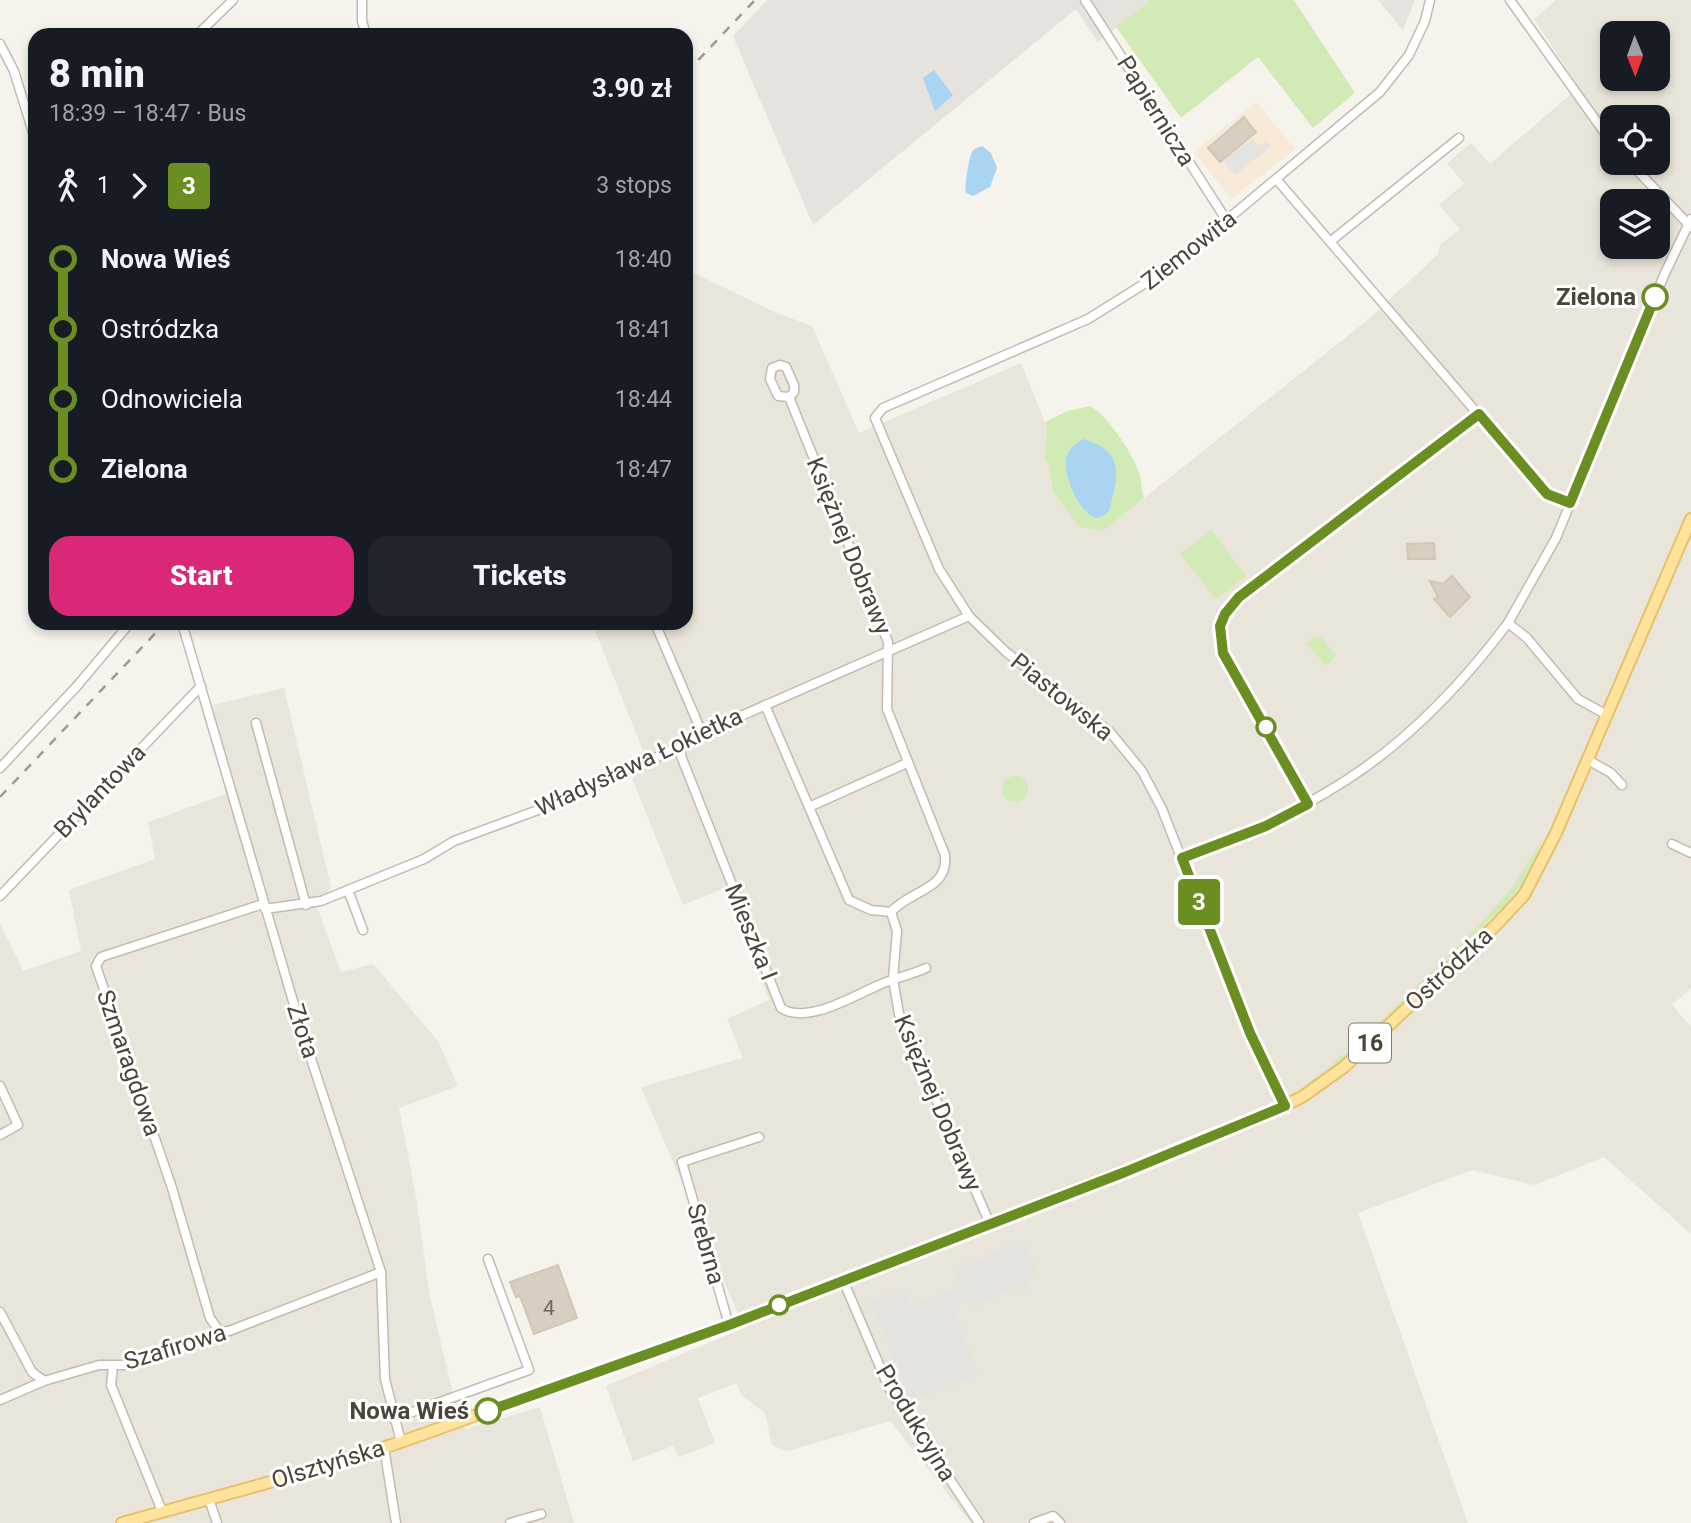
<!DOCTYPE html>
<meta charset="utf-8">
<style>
:root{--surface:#171b24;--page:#20242c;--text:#f1f3f6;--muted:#9ea1a6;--accent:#db2777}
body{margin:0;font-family:Roboto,sans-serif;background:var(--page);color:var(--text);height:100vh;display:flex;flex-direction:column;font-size:26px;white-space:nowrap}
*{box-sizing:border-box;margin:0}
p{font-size:23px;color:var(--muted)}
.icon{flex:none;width:38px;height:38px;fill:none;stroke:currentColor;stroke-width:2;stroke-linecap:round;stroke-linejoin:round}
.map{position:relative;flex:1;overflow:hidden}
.panel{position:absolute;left:28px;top:28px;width:665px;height:602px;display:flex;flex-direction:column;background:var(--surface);border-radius:21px;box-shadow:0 4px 10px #0003}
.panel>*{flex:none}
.badge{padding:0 14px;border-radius:5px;font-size:24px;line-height:46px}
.needle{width:46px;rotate:179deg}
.controls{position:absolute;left:1600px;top:21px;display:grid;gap:14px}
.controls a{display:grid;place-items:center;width:70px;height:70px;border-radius:14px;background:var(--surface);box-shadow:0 4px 10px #0003;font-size:35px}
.map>.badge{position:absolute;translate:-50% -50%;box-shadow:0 0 0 4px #fff}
.legs{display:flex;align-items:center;gap:10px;height:77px;padding:0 21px;font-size:23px}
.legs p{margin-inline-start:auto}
.head{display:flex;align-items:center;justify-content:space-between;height:119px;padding:0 21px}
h1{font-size:38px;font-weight:800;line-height:52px}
.action{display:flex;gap:14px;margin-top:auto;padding:14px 21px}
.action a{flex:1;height:80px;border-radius:21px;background:var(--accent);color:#fff;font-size:28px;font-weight:800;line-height:80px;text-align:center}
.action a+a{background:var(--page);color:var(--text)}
ul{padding:0 21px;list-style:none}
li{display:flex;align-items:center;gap:24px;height:70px;font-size:26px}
li i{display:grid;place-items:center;width:10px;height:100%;margin:0 9px;background:currentColor}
li i::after{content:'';width:18px;height:18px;margin:-9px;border:5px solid;border-radius:50%;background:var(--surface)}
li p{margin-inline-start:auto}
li:first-child i{background:linear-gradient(#0000 50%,currentColor 0)}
li:last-child i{background:linear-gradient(currentColor 50%,#0000 0)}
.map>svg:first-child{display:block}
.residential{fill:#eae5da;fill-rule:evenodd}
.commercial{fill:#f7ead8}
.industrial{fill:#e6e2dd}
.green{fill:#d2eab5}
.parking{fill:#e5e3e0}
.water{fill:#a9d4f2}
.building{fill:#d8cfc1;stroke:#d3c7b4;stroke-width:2}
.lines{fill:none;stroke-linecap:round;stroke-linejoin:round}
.minor-casing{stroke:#c2bbae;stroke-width:11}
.major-casing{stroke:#e6c16a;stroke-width:14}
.minor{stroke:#fff;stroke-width:8}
.major{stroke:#ffe39c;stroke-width:10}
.rail{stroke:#9a9a9a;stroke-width:2.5;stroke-dasharray:9 9;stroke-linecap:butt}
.line-1-casing{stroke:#fff;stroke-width:16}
.line-1{stroke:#6b8e23;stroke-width:10}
.stop-1-dot{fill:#fff;stroke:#6b8e23;stroke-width:3.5}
.labels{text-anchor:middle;stroke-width:6;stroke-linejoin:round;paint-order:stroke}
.number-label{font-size:21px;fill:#6e675b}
.shield{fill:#fff;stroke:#817c74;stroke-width:2}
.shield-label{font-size:23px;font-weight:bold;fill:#4b4439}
.street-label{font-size:24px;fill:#4b4439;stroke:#fff}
.stop-label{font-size:24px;font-weight:bold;fill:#4b4439;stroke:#fff;text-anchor:end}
</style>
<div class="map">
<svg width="1691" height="1523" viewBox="0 0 1691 1523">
<rect width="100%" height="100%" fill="#f6f3ec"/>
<g class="residential">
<path d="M 1556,0 L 1691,0 L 1691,988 L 1672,1005 L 1691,1027 L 1691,1234 L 1604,1157 L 1534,1185 L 1472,1170 L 1358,1213 L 1468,1523 L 971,1523 L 890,1421 L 787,1451 L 772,1445 L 765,1413 L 742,1396 L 736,1383 L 698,1398 L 715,1443 L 678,1457 L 673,1446 L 633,1461 L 606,1386 L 744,1328 L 641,1087 L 743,1058 L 727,1019 L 769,1000 L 727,887 L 683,905 L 630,773 L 647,766 L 644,753 L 592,623 L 686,623 L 686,269 L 772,311 L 812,326 L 859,433 L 1021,363 L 1045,422 L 1047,430 L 1044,456 L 1049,466 L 1053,492 L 1079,527 L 1103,531 L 1371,317 L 1438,254 L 1440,245 L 1460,229 L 1439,205 L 1464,184 L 1447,163 L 1471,143 L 1490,164 L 1579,87 L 1534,19 ZM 1612,33 L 1657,33 L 1657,79 L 1612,79 ZM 1612,117 L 1657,117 L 1657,163 L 1612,163 ZM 1612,201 L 1657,201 L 1657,247 L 1612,247 Z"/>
<path d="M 284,688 L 331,887 L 317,907 L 341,972 L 373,964 L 438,1041 L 458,1086 L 399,1108 L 416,1197 L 430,1297 L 452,1390 L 466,1429 L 540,1407 L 574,1523 L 0,1523 L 0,923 L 23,971 L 81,951 L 69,890 L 155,859 L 148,822 L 226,794 L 213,705 Z"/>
</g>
<path class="commercial" d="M 1256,102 L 1295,149 L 1231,199 L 1194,152 Z"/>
<g class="industrial">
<path d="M 767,0 L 1151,0 L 1098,42 L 1076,9 L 813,225 L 733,36 Z"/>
<path d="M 1378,0 L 1415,0 L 1403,30 Z"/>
</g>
<g class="green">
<path d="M 1151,0 L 1294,0 L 1355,93 L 1313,128 L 1258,57 L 1181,118 L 1116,27 Z"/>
<path d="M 1090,406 C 1107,415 1136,457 1140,476 C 1141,484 1142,491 1144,498 L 1103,531 L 1079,527 L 1053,492 L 1049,466 L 1044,457 L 1047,430 L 1045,422 L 1067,411 Z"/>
<path d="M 1211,530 L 1246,576 L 1216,599 L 1180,554 Z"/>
<path d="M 1313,636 L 1322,638 L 1336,655 L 1326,666 L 1307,644 Z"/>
<circle cx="1015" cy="789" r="13"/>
<path d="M 1542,840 C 1531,894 1474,932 1438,968 C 1395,1010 1357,1056 1305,1086 L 1359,1042 L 1469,935 L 1512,888 Z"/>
</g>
<g class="parking">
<path d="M 1252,138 L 1259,146 L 1266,141 L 1271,146 L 1235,175 L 1223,161 Z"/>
<path d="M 1024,1241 L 1031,1259 L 1038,1263 L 1026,1292 L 1017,1288 L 973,1306 L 969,1299 L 956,1305 L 953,1309 L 979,1375 L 912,1400 L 870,1302 L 903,1289 L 911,1305 L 961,1287 L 955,1269 Z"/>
</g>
<g class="water">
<path d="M 934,70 L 953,95 L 935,111 L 923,78 Z"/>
<path d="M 982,146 L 991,153 L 997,168 L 990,187 L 973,196 L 966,193 C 964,188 969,157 972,152 C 974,148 978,148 982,146 Z"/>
<path d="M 1084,439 C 1126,453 1118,475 1109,511 C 1105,515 1100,519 1094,517 C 1079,512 1063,474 1066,459 C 1068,448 1075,444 1084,439 Z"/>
</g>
<g class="building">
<path d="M 1244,117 L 1256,132 L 1220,162 L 1208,148 Z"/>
<path d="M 1434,543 L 1435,559 L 1408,559 L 1407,544 Z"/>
<path d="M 1452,576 L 1470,597 L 1450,617 L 1434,599 L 1438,597 L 1430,581 L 1443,584 Z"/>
<path d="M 558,1265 L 577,1318 L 534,1334 L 520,1296 L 516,1297 L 510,1282 Z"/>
</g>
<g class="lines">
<defs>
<g id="minor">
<path d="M 362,0 L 362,21 L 366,35"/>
<path d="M 1085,0 L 1227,221"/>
<path d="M 1510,0 L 1612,143"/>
<path d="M 197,35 L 233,0"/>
<path d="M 0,44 L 14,71 L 35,139"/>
<path d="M 1630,163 L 1691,227"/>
<path d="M 1277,180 L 1544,491 L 1570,503"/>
<path d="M 1331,241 L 1459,138"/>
<path d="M 780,365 L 786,367 L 794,385 L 794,392 L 789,397 L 778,396 L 770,379 L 772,368 Z"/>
<path d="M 182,623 L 300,1025 L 381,1272 L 385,1379 L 401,1442"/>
<path d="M 655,623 L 702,733"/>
<path d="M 765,705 L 849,900 L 871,910 L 891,912 C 910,890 949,890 945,855 L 887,709 L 888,642 L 789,397"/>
<path d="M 1607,715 L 1578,699 L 1527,638 L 1508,623 L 1556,538 L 1665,273 L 1691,219"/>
<path d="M 256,723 L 306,905"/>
<path d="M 681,743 L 681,756 L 781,1008 C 807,1025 853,996 879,985 C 894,978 911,975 926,968"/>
<path d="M 1588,760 L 1611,773 L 1622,785"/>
<path d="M 0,768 L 77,686 L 130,623"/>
<path d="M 1308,804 L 1223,653 L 1220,626 L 1225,613 L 1239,598 L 1479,414"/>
<path d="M 809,807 L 907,763"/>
<path d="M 1672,844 L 1691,853"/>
<path d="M 1182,858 C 1329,805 1414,748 1508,623"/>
<path d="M 348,890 L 363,930"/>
<path d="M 0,896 L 201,686"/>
<path d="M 265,909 L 321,901 L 424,859 L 454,841 L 538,810 L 635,769 L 702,733 L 969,616"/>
<path d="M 891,912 L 897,931 L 893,979 L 899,1014 L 990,1224"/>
<path d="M 0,1086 L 18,1125 L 0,1135"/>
<path d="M 1285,1106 L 1250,1033 L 1162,809 L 1142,771 L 1110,732 L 1006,652 L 969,616 L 939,569 L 875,418 L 883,408 L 1088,319 L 1168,269 L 1380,92 L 1409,55 L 1425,21 L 1430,0"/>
<path d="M 843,1280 L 889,1388 L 979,1523"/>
<path d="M 0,1312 L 32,1372 L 44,1381"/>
<path d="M 729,1325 L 682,1162 L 759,1137"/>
<path d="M 220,1332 L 210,1318 L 172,1188 L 96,966 L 101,957 L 263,904"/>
<path d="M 113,1367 L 111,1385 L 162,1511"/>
<path d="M 0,1400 L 44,1381 L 99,1365 L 124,1365 L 220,1332 L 229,1331 L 381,1272"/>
<path d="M 393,1419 L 529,1370 L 488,1259"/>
<path d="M 384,1447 L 396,1523"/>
<path d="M 209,1499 L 217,1523"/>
<path d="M 510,1523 L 541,1514"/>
<path d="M 1034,1523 L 1053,1516 L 1060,1523"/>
</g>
<path id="major" d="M 122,1523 L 303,1473 L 401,1442 L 729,1325 L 1254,1120 L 1302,1097 L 1344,1067 L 1496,925 L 1524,895 L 1556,833 L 1691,519"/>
</defs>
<use href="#minor" class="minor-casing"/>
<use href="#major" class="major-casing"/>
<use href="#minor" class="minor"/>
<use href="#major" class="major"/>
<g class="rail">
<path d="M 686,73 L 755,0"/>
<path d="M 0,797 L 165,623"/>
</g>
</g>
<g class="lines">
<defs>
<path id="line-1" d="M 488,1411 L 729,1325 L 1125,1172 L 1285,1106 L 1250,1033 L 1182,858 L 1266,826 L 1308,804 L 1223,653 L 1220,626 L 1225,614 L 1239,597 L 1479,414 L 1547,494 L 1570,503 L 1655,297"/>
</defs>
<use href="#line-1" class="line-1-casing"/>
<use href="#line-1" class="line-1"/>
</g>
<g class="stop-1-dot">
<circle cx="1655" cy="297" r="12"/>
<circle cx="1266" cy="727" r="9"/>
<circle cx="779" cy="1305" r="9"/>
<circle cx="488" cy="1411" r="12"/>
</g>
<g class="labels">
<g class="number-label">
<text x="549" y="1315">4</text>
</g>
<rect class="shield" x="1349" y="1023.5" width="42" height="39" rx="5"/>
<g class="shield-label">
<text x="1370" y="1051">16</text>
</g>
<g class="street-label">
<text transform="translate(1156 111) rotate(58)" y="8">Papiernicza</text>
<text transform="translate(1189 250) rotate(-38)" y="8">Ziemowita</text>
<text transform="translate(849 546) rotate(68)" y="8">Księżnej Dobrawy</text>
<text transform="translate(1062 697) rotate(39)" y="8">Piastowska</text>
<text transform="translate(639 762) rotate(-25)" y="8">Władysława Łokietka</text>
<text transform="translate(100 791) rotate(-46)" y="8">Brylantowa</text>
<text transform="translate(751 932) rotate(68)" y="8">Mieszka I</text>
<text transform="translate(1449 969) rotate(-43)" y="8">Ostródzka</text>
<text transform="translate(303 1031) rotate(72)" y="8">Złota</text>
<text transform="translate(129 1063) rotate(71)" y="8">Szmaragdowa</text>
<text transform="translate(938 1103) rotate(67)" y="8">Księżnej Dobrawy</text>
<text transform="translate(706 1244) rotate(74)" y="8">Srebrna</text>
<text transform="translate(175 1347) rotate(-17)" y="8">Szafirowa</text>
<text transform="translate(916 1423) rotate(59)" y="8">Produkcyjna</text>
<text transform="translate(328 1464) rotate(-17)" y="8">Olsztyńska</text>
</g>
<g class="stop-label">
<text x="1636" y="305">Zielona</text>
<text x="469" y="1419">Nowa Wieś</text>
</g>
</g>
</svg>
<div class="controls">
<a><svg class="needle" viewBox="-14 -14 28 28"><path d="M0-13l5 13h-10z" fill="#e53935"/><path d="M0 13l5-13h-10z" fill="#9ea1a6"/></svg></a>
<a><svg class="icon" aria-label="locate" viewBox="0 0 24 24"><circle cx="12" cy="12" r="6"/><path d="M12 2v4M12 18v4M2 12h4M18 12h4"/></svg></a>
<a><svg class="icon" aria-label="layers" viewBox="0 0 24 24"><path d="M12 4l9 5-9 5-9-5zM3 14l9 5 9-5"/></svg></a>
</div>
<b class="badge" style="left:1199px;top:902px;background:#6b8e23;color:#fff">3</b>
<section class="panel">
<div class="head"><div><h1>8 min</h1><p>18:39 – 18:47 · Bus</p></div><b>3.90 zł</b></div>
<div class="legs"><svg class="icon" aria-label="walk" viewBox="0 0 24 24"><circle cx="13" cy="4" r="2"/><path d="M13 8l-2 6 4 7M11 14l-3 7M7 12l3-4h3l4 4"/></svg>1<svg class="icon" aria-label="forward" viewBox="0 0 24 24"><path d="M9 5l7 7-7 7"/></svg><b class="badge" style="background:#6b8e23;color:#fff">3</b><p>3 stops</p></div>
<ul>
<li><i style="color:#6b8e23"></i><b>Nowa Wieś</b><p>18:40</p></li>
<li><i style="color:#6b8e23"></i><span>Ostródzka</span><p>18:41</p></li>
<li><i style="color:#6b8e23"></i><span>Odnowiciela</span><p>18:44</p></li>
<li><i style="color:#6b8e23"></i><b>Zielona</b><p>18:47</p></li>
</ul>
<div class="action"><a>Start</a><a>Tickets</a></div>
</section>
</div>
